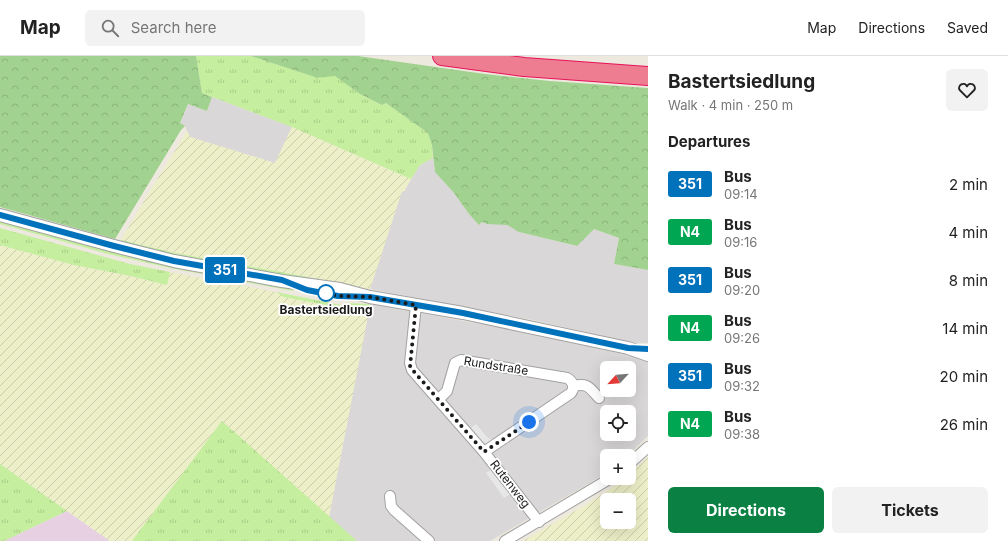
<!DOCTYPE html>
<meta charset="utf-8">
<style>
:root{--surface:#fff;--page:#f2f2f2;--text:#222;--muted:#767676;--line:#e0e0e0;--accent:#0b8043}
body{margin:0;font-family:Inter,sans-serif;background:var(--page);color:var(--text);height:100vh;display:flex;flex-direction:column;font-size:15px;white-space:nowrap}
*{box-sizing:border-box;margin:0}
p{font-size:13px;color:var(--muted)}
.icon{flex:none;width:22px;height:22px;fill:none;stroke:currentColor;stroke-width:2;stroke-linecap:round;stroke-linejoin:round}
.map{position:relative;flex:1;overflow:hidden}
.drawer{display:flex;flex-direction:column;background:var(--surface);width:360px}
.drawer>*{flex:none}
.badge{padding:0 8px;border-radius:3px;font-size:14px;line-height:26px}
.needle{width:26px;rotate:244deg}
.controls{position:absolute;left:600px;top:305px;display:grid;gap:8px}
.controls a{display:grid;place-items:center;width:36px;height:36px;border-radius:6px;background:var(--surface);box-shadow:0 4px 16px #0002;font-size:20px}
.you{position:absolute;width:20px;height:20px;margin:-10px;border:3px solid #fff;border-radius:50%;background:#1a73e8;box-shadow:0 0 0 6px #1a73e833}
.map>.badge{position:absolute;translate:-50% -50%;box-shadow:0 0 0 2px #fff}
h2{padding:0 20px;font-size:15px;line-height:36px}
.round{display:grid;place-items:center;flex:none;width:42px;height:42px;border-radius:6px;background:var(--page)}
.headline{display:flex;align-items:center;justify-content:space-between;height:68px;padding:0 20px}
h1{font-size:19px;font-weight:700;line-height:30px}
.action{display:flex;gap:8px;margin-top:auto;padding:8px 20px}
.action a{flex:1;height:46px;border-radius:6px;background:var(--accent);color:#fff;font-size:16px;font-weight:700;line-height:46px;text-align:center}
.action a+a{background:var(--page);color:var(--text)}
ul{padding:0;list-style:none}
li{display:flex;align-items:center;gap:12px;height:48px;padding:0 20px}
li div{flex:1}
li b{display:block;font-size:15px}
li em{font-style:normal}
li .badge{min-width:44px;font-weight:700;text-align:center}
header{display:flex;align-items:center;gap:24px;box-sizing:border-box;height:56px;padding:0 20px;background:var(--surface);border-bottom:1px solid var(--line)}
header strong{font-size:19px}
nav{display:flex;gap:22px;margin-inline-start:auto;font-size:14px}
.search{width:280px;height:36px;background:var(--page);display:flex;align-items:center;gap:10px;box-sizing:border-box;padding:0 14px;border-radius:6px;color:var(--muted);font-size:15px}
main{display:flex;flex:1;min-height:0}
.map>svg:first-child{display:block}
.residential{fill:#d9d7d7;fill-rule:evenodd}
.industrial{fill:#e8d0e3}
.farmland{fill:url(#farmland-furrows);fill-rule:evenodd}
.grass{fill:url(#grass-tufts)}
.forest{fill:url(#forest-crowns)}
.parking{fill:#e7e7e7}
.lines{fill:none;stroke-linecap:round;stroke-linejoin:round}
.minor-casing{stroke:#a2a2a2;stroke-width:12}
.tertiary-casing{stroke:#a2a2a2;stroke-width:14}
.motorway-casing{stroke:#e51258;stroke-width:20}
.minor{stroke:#fff;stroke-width:10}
.tertiary{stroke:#fff;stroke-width:12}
.motorway{stroke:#ef7d91;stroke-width:18}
.line-casing{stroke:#fff;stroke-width:9}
.line{stroke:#0072bc;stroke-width:6}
.walk{stroke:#1b1b1b;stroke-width:4;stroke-dasharray:0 7.2}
.stop-dot{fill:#fff;stroke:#0072bc;stroke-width:2}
.labels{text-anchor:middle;stroke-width:3.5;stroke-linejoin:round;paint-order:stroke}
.stop-label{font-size:12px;font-weight:bold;fill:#1b1b1b;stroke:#fff}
.street-label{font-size:12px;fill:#1b1b1b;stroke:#fff}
</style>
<header>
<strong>Map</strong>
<div class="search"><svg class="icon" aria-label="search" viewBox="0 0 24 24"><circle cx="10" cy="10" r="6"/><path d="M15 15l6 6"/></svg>Search here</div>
<nav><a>Map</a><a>Directions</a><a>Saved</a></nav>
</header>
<main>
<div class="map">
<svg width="648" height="485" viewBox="0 0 648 485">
<defs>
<pattern id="farmland-furrows" width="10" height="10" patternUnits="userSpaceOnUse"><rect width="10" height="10" fill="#ecefc7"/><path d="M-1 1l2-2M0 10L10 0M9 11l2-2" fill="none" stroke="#caccaa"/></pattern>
<pattern id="grass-tufts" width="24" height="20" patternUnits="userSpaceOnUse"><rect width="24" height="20" fill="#c5ee9e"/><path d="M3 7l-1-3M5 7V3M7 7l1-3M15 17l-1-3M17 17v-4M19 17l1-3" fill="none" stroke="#a9cc88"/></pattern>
<pattern id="forest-crowns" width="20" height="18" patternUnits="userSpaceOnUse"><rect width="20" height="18" fill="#a2d28f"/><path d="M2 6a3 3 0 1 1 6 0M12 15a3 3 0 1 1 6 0" fill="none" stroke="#8bb47b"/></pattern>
</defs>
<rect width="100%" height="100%" fill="#eee9de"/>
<g class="residential">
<path d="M 212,41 L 292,71 L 275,107 L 190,81 L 185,70 L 180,68 L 188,48 L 207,55 Z"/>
<path d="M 433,102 L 435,116 L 454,137 L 469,158 L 480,169 L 482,166 L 487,168 L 502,168 L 507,169 L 519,176 L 576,190 L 594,173 L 619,182 L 614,208 L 648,214 L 648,287 L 635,287 L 533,264 L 370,233 L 402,135 L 404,135 L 420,109 Z"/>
<path d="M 370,248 L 534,278 L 648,304 L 648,380 L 627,400 L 607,400 L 607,416 L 605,418 L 490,485 L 357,485 L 329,461 ZM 607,312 L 629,312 L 629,334 L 607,334 ZM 607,356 L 629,356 L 629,378 L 607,378 Z"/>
</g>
<path class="industrial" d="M 67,455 L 110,485 L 4,485 Z"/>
<g class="farmland">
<path d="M 292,71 L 411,123 L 404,136 L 402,135 L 370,233 L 175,197 L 121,184 L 148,138 L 187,75 L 190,81 L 275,107 Z"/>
<path d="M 0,189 L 74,209 L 131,220 L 167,229 L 170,216 L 276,236 L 284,241 L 347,253 L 369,255 L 329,461 L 222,365 L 132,485 L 110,485 L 0,408 Z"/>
<path d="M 648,401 L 648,485 L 523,485 L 589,447 L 615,430 L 625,422 L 629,422 L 629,419 ZM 607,444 L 629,444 L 629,466 L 607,466 Z"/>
</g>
<g class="grass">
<path d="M 196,0 L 251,0 L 316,21 L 316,22 L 335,19 L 360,38 L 382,49 L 386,47 L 428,77 L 432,89 L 433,102 L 420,109 L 411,123 L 292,71 L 202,37 Z"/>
<path d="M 0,162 L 294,232 L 293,235 L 170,212 L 108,198 L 0,168 Z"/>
<path d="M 0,172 L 130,208 L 170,216 L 167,229 L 131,220 L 74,209 L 0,189 Z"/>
<path d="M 121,184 L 175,197 L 308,221 L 307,225 L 176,201 L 124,188 Z"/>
<path d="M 276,236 L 346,250 L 347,247 L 370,248 L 369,255 L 347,253 L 284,241 Z"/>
<path d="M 222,365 L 357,485 L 132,485 Z"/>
<path d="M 0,408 L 67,455 L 4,485 L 0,485 Z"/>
</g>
<g class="forest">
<path d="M 0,0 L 196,0 L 202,37 L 212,41 L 207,55 L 188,48 L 180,67 L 185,70 L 181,74 L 115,183 L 0,151 Z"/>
<path d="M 251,0 L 358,0 L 485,18 L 550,25 L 648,32 L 648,214 L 614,208 L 619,182 L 594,173 L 577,190 L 519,176 L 507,169 L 487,168 L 482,166 L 479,169 L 469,158 L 454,137 L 435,116 L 432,89 L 428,77 L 386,47 L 382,49 L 360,38 L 335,20 L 315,22 L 315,21 Z"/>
</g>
<g class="parking">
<path d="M 476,368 L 487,381 L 490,383 L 495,383 L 485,391 L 470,373 Z"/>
<path d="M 492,413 L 511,438 L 504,442 L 486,417 Z"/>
</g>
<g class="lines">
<defs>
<g id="minor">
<path d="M 416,249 L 410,307 L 412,314 L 484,396 L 539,466"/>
<path d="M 573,330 C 588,327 589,331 599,342"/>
<path d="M 439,343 L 447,335 L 455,307 L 461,304 L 567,322 C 573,325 575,332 571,337 L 484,396"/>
<path d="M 629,408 L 648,391"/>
<path d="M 390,440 L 391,450 L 394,454 L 429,485"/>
<path d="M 505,485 L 611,422"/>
</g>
<path id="tertiary" d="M 0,159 L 114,190 L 174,205 L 282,225 L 340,233 L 370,241 L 463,257 L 628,292 L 648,299"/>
<path id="motorway" d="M 442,0 L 524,11 L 648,20"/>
</defs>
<use href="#minor" class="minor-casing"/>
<use href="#tertiary" class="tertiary-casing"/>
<use href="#motorway" class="motorway-casing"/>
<use href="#minor" class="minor"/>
<use href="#tertiary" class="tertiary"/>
<use href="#motorway" class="motorway"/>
</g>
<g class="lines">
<defs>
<path id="line" d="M 0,159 L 114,190 L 174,205 L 282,224 L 307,234 L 338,240 L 370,241 L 463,257 L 628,292 L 648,293"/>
</defs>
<use href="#line" class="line-casing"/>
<use href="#line" class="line"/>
<path class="walk" d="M 326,237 L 323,237 L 338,240 L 370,241 L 416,249 L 410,311 L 484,396 L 529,366"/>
</g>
<circle class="stop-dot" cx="326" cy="237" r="8"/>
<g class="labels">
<g class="stop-label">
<text x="326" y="258">Bastertsiedlung</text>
</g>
<g class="street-label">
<text transform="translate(496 310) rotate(9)" y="4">Rundstraße</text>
<text transform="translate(510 428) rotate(52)" y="4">Rutenweg</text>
</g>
</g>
</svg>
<div class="controls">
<a><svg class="needle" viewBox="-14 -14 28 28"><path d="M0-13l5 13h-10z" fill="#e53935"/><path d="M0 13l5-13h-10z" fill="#767676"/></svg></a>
<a><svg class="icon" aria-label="locate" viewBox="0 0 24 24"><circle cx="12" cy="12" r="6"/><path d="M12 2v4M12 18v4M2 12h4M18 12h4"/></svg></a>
<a>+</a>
<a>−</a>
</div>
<div class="you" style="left:529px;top:366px"></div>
<b class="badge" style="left:225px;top:214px;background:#0072bc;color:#fff">351</b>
</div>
<section class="drawer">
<div class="headline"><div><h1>Bastertsiedlung</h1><p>Walk · 4 min · 250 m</p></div><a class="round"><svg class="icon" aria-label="heart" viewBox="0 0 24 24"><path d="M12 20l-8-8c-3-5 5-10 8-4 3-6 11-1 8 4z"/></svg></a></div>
<h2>Departures</h2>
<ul>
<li><span class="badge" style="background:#0072bc;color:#fff">351</span><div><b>Bus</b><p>09:14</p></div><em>2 min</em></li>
<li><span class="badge" style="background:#00a651;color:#fff">N4</span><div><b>Bus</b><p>09:16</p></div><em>4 min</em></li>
<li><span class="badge" style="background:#0072bc;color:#fff">351</span><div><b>Bus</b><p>09:20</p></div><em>8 min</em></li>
<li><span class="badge" style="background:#00a651;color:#fff">N4</span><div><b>Bus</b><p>09:26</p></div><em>14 min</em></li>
<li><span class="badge" style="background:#0072bc;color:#fff">351</span><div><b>Bus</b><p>09:32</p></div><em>20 min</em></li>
<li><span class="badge" style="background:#00a651;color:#fff">N4</span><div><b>Bus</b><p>09:38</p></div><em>26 min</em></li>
</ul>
<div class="action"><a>Directions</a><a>Tickets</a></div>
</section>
</main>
